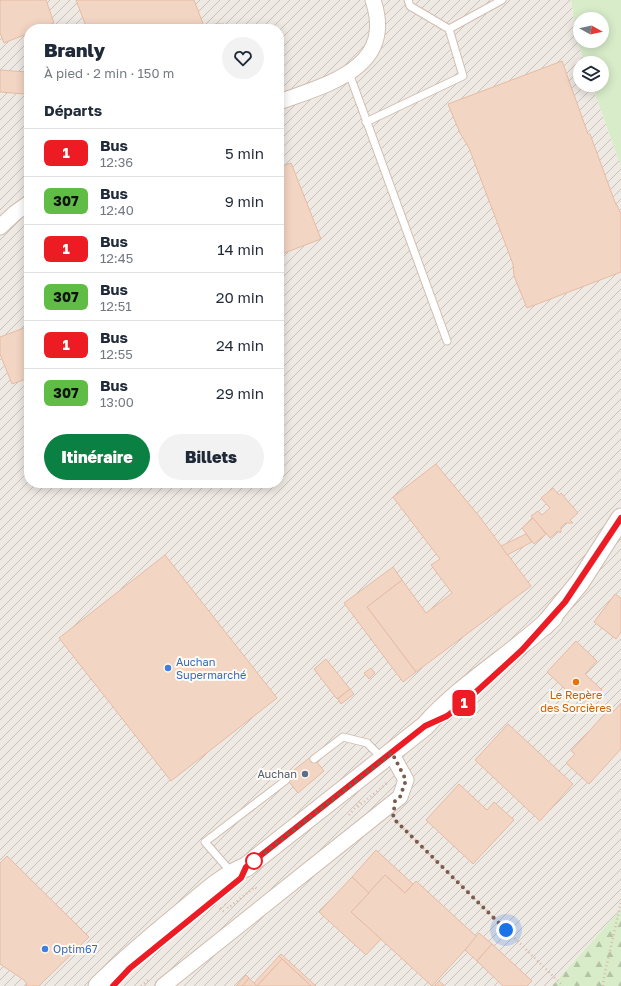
<!DOCTYPE html>
<html lang="fr">
<meta charset="utf-8">
<style>
:root{--surface:#fff;--page:#f2f2f3;--text:#1f2937;--muted:#747a83;--line:#e0e1e3;--accent:#0b8043}
body{margin:0;font-family:"Golos Text",sans-serif;background:var(--page);color:var(--text);height:100vh;display:flex;flex-direction:column;font-size:15px;white-space:nowrap}
*{box-sizing:border-box;margin:0}
p{font-size:13px;color:var(--muted)}
.icon{flex:none;width:22px;height:22px;fill:none;stroke:currentColor;stroke-width:2;stroke-linecap:round;stroke-linejoin:round}
.map{position:relative;flex:1;overflow:hidden}
.drawer{position:absolute;left:24px;top:24px;width:260px;height:464px;display:flex;flex-direction:column;background:var(--surface);border-radius:16px;box-shadow:0 2px 10px #0003}
.drawer>*{flex:none}
.badge{padding:0 8px;border-radius:6px;font-size:14px;line-height:26px}
.needle{width:26px;rotate:98deg}
.controls{position:absolute;left:573px;top:12px;display:grid;gap:8px}
.controls a{display:grid;place-items:center;width:36px;height:36px;border-radius:50%;background:var(--surface);box-shadow:0 2px 10px #0003;font-size:20px}
.you{position:absolute;width:20px;height:20px;margin:-10px;border:3px solid #fff;border-radius:50%;background:#1a73e8;box-shadow:0 0 0 6px #1a73e833}
.map>.badge{position:absolute;translate:-50% -50%;box-shadow:0 0 0 2px #fff}
h2{padding:0 20px;font-size:15px;line-height:36px}
.round{display:grid;place-items:center;flex:none;width:42px;height:42px;border-radius:21px;background:var(--page)}
.headline{display:flex;align-items:center;justify-content:space-between;height:68px;padding:0 20px}
h1{font-size:19px;font-weight:800;line-height:30px}
.primary-button{display:flex;gap:8px;margin-top:auto;padding:8px 20px}
.primary-button a{flex:1;height:46px;border-radius:24px;background:var(--accent);color:#fff;font-size:16px;font-weight:800;line-height:46px;text-align:center}
.primary-button a+a{background:var(--page);color:var(--text)}
ul{padding:0;list-style:none}
li{display:flex;align-items:center;gap:12px;height:48px;padding:0 20px;border-top:1px solid var(--line)}
li div{flex:1}
li b{display:block;font-size:15px}
li em{font-style:normal}
li .badge{min-width:44px;font-weight:700;text-align:center}
.map>svg:first-child{display:block}
.industrial{fill:url(#industrial-furrows);fill-rule:evenodd}
.forest{fill:url(#forest-firs)}
.garden{fill:#d8ecc9;fill-rule:evenodd}
.building{fill:#f3d5c3;stroke:#e6bba3}
.lines{fill:none;stroke-linecap:round;stroke-linejoin:round}
.service-casing{stroke:#d1beb0;stroke-width:9}
.minor-casing{stroke:#d1beb0;stroke-width:17}
.tertiary-casing{stroke:#d1beb0;stroke-width:21}
.path{stroke:#d9b8a5;stroke-width:2.5;stroke-dasharray:1 3;stroke-linecap:butt}
.service{stroke:#fff;stroke-width:7}
.minor{stroke:#fff;stroke-width:15}
.tertiary{stroke:#fff;stroke-width:19}
.line-casing{stroke:#fff;stroke-width:9}
.line{stroke:#ed1c24;stroke-width:6}
.walk{stroke:#7a5c4d;stroke-width:4;stroke-dasharray:0 7.2}
.shop-dot{fill:#3f7fe0;stroke:#fffaf3;stroke-width:1.5}
.food-dot{fill:#e8710a;stroke:#fffaf3;stroke-width:1.5}
.service-dot{fill:#5c6f8a;stroke:#fffaf3;stroke-width:1.5}
.stop-dot{fill:#fff;stroke:#ed1c24;stroke-width:2}
.labels{text-anchor:middle;stroke-width:4;stroke-linejoin:round;paint-order:stroke}
.shop-label{font-size:11px;fill:#366cbe;stroke:#fffaf3;text-anchor:start}
.food-label{font-size:11px;fill:#c56008;stroke:#fffaf3}
.service-label{font-size:11px;fill:#4e5e75;stroke:#fffaf3;text-anchor:end}
</style>
<div class="map">
<svg width="621" height="986" viewBox="0 0 621 986">
<defs>
<pattern id="industrial-furrows" width="10" height="10" patternUnits="userSpaceOnUse"><rect width="10" height="10" fill="#efe9e4"/><path d="M-1 1l2-2M0 10L10 0M9 11l2-2" fill="none" stroke="#c7c0bb"/></pattern>
<pattern id="forest-firs" width="22" height="20" patternUnits="userSpaceOnUse"><rect width="22" height="20" fill="#d8ecc9"/><path d="M5 1l3.5 6h-7zM16 11l3.5 6h-7z" fill="#b4c2a5"/></pattern>
</defs>
<rect width="100%" height="100%" fill="#fdf6ec"/>
<path class="industrial" d="M 0,0 L 571,0 L 577,40 L 585,63 L 580,63 L 580,85 L 592,85 L 621,167 L 621,909 L 552,986 L 0,986 ZM 29,29 L 279,29 L 279,483 L 29,483 Z"/>
<path class="forest" d="M 621,909 L 621,986 L 552,986 Z"/>
<path class="garden" d="M 571,0 L 621,0 L 621,167 L 592,85 L 602,85 L 602,63 L 585,63 L 577,40 ZM 580,19 L 602,19 L 602,41 L 580,41 Z"/>
<g class="building">
<path d="M 0,0 L 46,0 L 54,23 L 40,29 L 29,29 L 29,33 L 4,43 L 0,33 Z"/>
<path d="M 76,0 L 194,0 L 205,29 L 87,29 Z"/>
<path d="M 216,24 L 224,24 L 224,29 L 205,29 L 204,27 Z"/>
<path d="M 562,61 L 588,134 L 590,134 L 616,205 L 617,205 L 621,214 L 621,272 L 527,308 L 514,276 L 513,264 L 469,148 L 460,133 L 448,104 Z"/>
<path d="M 0,70 L 27,72 L 25,94 L 0,92 Z"/>
<path d="M 291,163 L 321,239 L 279,255 L 279,167 Z"/>
<path d="M 29,326 L 29,378 L 12,384 L 0,354 L 0,337 Z"/>
<path d="M 436,464 L 479,516 L 531,586 L 416,672 L 367,607 L 402,580 L 426,613 L 452,593 L 431,565 L 440,559 L 393,497 Z"/>
<path d="M 553,488 L 559,495 L 561,493 L 578,513 L 570,520 L 573,523 L 566,523 L 561,527 L 561,532 L 560,533 L 558,531 L 550,538 L 531,516 L 538,511 L 542,515 L 550,508 L 541,498 Z"/>
<path d="M 533,518 L 546,534 L 534,544 L 522,528 Z"/>
<path d="M 526,534 L 532,542 L 507,555 L 501,546 Z"/>
<path d="M 165,555 L 277,698 L 171,781 L 59,638 Z"/>
<path d="M 393,567 L 402,580 L 367,607 L 416,672 L 403,682 L 344,603 Z"/>
<path d="M 615,594 L 621,598 L 621,632 L 616,639 L 594,622 Z"/>
<path d="M 576,641 L 597,661 L 585,674 L 602,690 L 585,708 L 547,672 Z"/>
<path d="M 326,659 L 350,689 L 337,699 L 314,669 Z"/>
<path d="M 371,668 L 375,673 L 369,679 L 364,673 Z"/>
<path d="M 350,689 L 354,694 L 341,704 L 338,699 Z"/>
<path d="M 621,703 L 621,749 L 589,784 L 566,763 L 575,754 L 571,751 L 610,708 L 614,711 Z"/>
<path d="M 508,724 L 573,784 L 540,821 L 475,760 Z"/>
<path d="M 312,756 L 324,771 L 298,793 L 285,777 Z"/>
<path d="M 459,784 L 487,810 L 494,802 L 514,820 L 473,864 L 426,820 Z"/>
<path d="M 376,850 L 413,884 L 405,893 L 385,875 L 369,893 L 352,877 Z"/>
<path d="M 7,856 L 89,937 L 39,986 L 26,986 L 27,984 L 24,980 L 0,964 L 0,863 Z"/>
<path d="M 385,875 L 405,893 L 416,881 L 477,937 L 432,986 L 351,912 Z"/>
<path d="M 352,877 L 369,893 L 351,912 L 381,939 L 366,955 L 319,912 Z"/>
<path d="M 479,933 L 492,944 L 477,961 L 465,950 Z"/>
<path d="M 492,944 L 532,981 L 527,986 L 503,986 L 477,961 Z"/>
<path d="M 281,954 L 316,986 L 311,986 L 279,956 Z"/>
<path d="M 279,956 L 282,959 L 257,986 L 254,983 Z"/>
<path d="M 282,959 L 311,986 L 242,986 L 249,978 L 257,986 Z"/>
<path d="M 246,975 L 249,978 L 242,986 L 236,986 Z"/>
<path d="M 439,981 L 445,986 L 434,986 Z"/>
</g>
<g class="lines">
<defs>
<g id="service">
<path d="M 449,29 L 502,0"/>
<path d="M 349,73 L 447,341"/>
<path d="M 366,122 L 463,76 L 449,29 L 410,6 L 408,0"/>
<path d="M 314,759 L 343,737 L 367,743 L 383,759"/>
<path d="M 232,873 L 205,842 L 286,780"/>
</g>
<g id="minor">
<path d="M 279,102 C 328,84 396,68 373,0"/>
<path d="M 0,227 L 15,213 L 29,203"/>
<path d="M 163,986 L 400,797 L 406,780 L 391,753"/>
</g>
<g id="tertiary">
<path d="M 544,626 L 580,582 L 621,518"/>
<path d="M 98,986 C 124,960 153,936 181,913 C 202,896 221,877 246,867 L 425,726 C 462,684 512,656 553,617"/>
</g>
</defs>
<use href="#service" class="service-casing"/>
<use href="#minor" class="minor-casing"/>
<use href="#tertiary" class="tertiary-casing"/>
<g class="path">
<path d="M 358,807 L 388,782"/>
<path d="M 349,815 L 360,802"/>
<path d="M 395,820 L 563,986"/>
<path d="M 225,904 L 228,908 L 255,887 L 257,889"/>
<path d="M 220,908 L 226,914"/>
<path d="M 141,986 L 148,980"/>
<path d="M 603,986 L 604,977 L 621,902"/>
</g>
<use href="#service" class="service"/>
<use href="#minor" class="minor"/>
<use href="#tertiary" class="tertiary"/>
</g>
<g class="lines">
<defs>
<path id="line" d="M 113,986 L 130,968 L 241,878 L 246,867 L 425,726 L 447,716 L 465,702 L 522,650 L 565,602 L 621,518"/>
</defs>
<use href="#line" class="line-casing"/>
<use href="#line" class="line"/>
<path class="walk" d="M 254,861 L 392,753 L 406,780 L 400,797 L 395,801 L 393,818 L 506,930"/>
</g>
<g class="shop-dot">
<circle cx="168" cy="668" r="4"/>
<circle cx="45" cy="949" r="4"/>
</g>
<circle class="food-dot" cx="576" cy="682" r="4"/>
<circle class="service-dot" cx="305" cy="774" r="4"/>
<circle class="stop-dot" cx="254" cy="861" r="8"/>
<g class="labels">
<g class="shop-label">
<text x="176" y="666">Auchan<tspan x="176" dy="13">Supermarché</tspan></text>
<text x="53" y="953">Optim67</text>
</g>
<g class="food-label">
<text x="576" y="699">Le Repère<tspan x="576" dy="13">des Sorcières</tspan></text>
</g>
<g class="service-label">
<text x="297" y="778">Auchan</text>
</g>
</g>
</svg>
<div class="controls">
<a><svg class="needle" viewBox="-14 -14 28 28"><path d="M0-13l5 13h-10z" fill="#e53935"/><path d="M0 13l5-13h-10z" fill="#747a83"/></svg></a>
<a><svg class="icon" aria-label="layers" viewBox="0 0 24 24"><path d="M12 4l9 5-9 5-9-5zM3 14l9 5 9-5"/></svg></a>
</div>
<div class="you" style="left:506px;top:930px"></div>
<b class="badge" style="left:464px;top:703px;background:#ed1c24;color:#fff">1</b>
<section class="drawer">
<div class="headline"><div><h1>Branly</h1><p>À pied · 2 min · 150 m</p></div><a class="round"><svg class="icon" aria-label="heart" viewBox="0 0 24 24"><path d="M12 20l-8-8c-3-5 5-10 8-4 3-6 11-1 8 4z"/></svg></a></div>
<h2>Départs</h2>
<ul>
<li><span class="badge" style="background:#ed1c24;color:#fff">1</span><div><b>Bus</b><p>12:36</p></div><em>5 min</em></li>
<li><span class="badge" style="background:#5fbd46;color:#111">307</span><div><b>Bus</b><p>12:40</p></div><em>9 min</em></li>
<li><span class="badge" style="background:#ed1c24;color:#fff">1</span><div><b>Bus</b><p>12:45</p></div><em>14 min</em></li>
<li><span class="badge" style="background:#5fbd46;color:#111">307</span><div><b>Bus</b><p>12:51</p></div><em>20 min</em></li>
<li><span class="badge" style="background:#ed1c24;color:#fff">1</span><div><b>Bus</b><p>12:55</p></div><em>24 min</em></li>
<li><span class="badge" style="background:#5fbd46;color:#111">307</span><div><b>Bus</b><p>13:00</p></div><em>29 min</em></li>
</ul>
<div class="primary-button"><a>Itinéraire</a><a>Billets</a></div>
</section>
</div>
